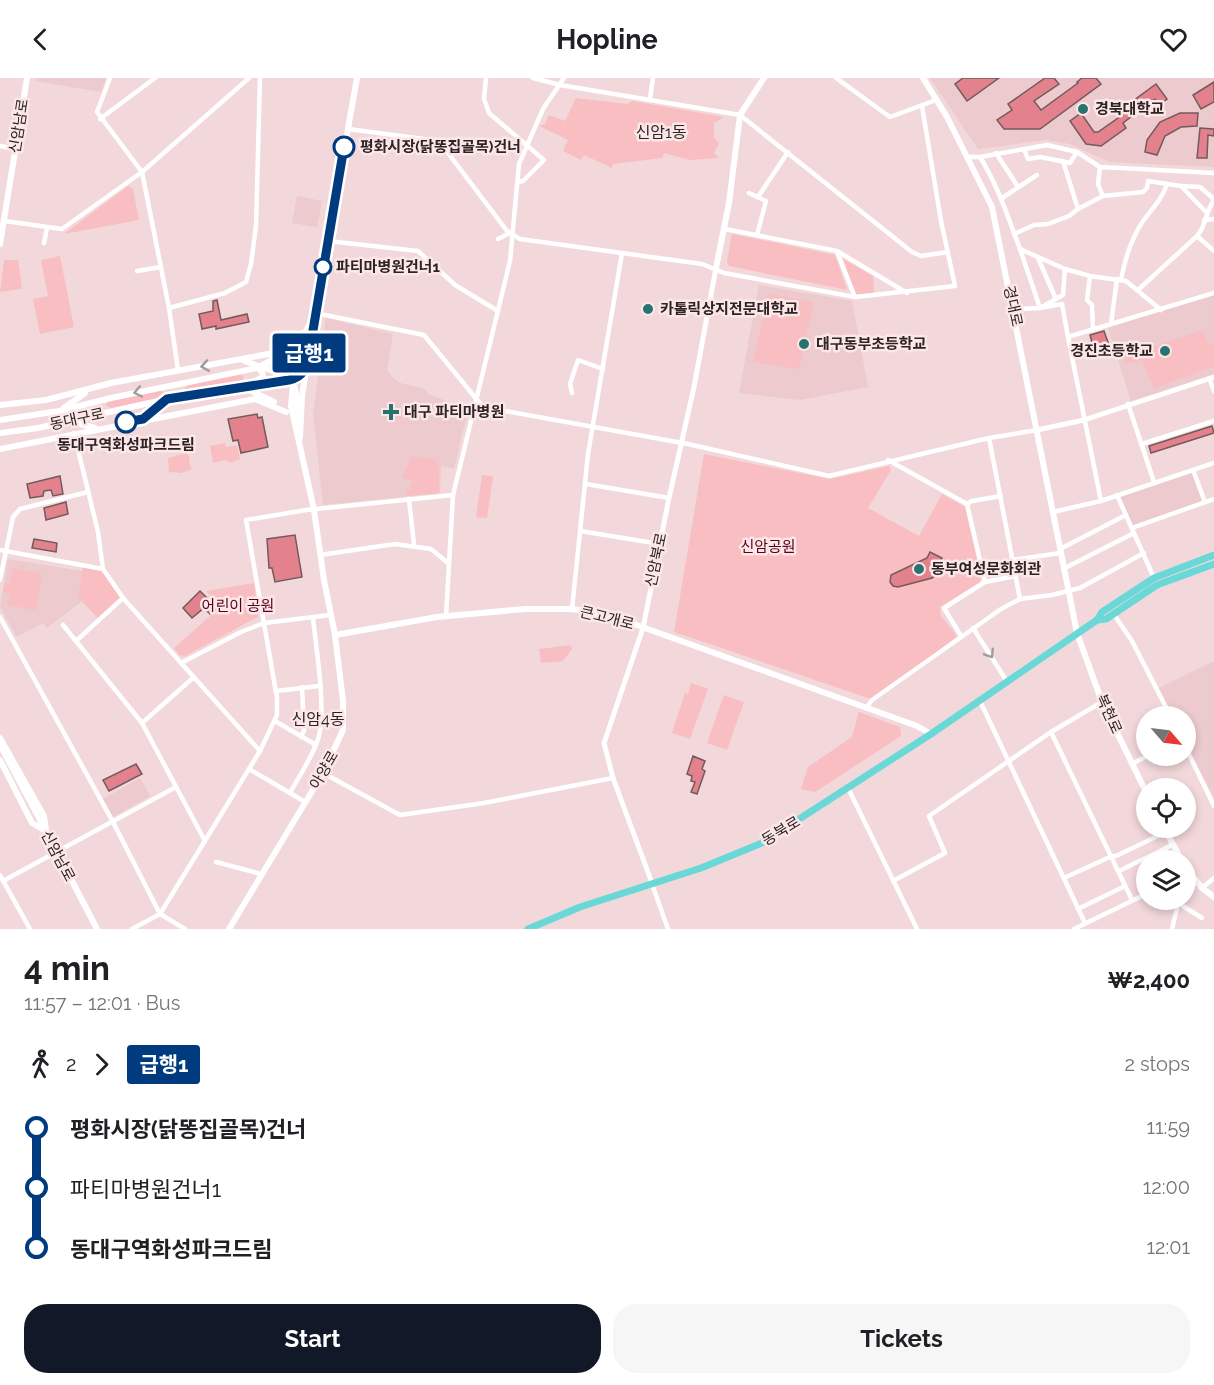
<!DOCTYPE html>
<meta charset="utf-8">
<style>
:root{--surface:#fff;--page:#f6f6f6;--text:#202124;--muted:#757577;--accent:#111827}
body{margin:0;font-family:Raleway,"Noto Sans KR",sans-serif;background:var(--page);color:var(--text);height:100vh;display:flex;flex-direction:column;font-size:22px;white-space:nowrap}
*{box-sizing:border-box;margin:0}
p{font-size:20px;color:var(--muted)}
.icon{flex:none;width:33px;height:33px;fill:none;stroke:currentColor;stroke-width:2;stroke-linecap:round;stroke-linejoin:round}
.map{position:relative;height:851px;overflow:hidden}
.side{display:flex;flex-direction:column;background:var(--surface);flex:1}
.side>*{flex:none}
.badge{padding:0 12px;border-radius:4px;font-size:21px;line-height:39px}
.needle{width:39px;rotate:118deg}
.buttons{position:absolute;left:1136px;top:628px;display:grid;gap:12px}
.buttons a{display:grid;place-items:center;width:60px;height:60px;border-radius:50%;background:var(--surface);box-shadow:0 3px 9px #0003;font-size:30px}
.map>.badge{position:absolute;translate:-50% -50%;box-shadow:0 0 0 3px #fff}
.legs{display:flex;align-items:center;gap:9px;height:66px;padding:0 24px;font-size:20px}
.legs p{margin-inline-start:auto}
.headline{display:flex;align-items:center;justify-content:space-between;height:102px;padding:0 24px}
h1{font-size:33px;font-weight:700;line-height:45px}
.primary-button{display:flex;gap:12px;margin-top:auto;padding:12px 24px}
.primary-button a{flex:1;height:69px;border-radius:24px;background:var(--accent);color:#fff;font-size:24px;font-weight:700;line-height:69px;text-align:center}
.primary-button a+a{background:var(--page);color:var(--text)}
ul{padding:0 24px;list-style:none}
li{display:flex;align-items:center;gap:21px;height:60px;font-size:22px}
li i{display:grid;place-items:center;width:9px;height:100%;margin:0 8px;background:currentColor}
li i::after{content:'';width:15px;height:15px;margin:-8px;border:4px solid;border-radius:50%;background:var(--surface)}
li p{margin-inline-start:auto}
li:first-child i{background:linear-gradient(#0000 50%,currentColor 0)}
li:last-child i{background:linear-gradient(currentColor 50%,#0000 0)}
header{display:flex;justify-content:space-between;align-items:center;height:78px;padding:0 24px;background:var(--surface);font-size:27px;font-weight:700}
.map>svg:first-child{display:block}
.built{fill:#eccacd}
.green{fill:#f8bec2}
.building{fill:#e3818c;stroke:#715b5d;stroke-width:1.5}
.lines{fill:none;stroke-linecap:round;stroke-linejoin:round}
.minor{stroke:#fff;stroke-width:4.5}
.tertiary{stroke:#fff;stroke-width:5}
.secondary{stroke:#fff;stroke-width:6}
.primary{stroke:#6ad8d7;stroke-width:7}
.oneway{stroke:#a09c9c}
.line-1-casing{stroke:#fff;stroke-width:14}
.line-1{stroke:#003b80;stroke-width:9}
.poi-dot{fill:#287372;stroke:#fce7e8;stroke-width:2}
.stop-1-dot{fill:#fff;stroke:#003b80;stroke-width:3}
.labels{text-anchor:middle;stroke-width:5;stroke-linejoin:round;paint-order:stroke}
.poi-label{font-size:15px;font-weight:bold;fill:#2d2324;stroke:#fce7e8;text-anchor:start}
.street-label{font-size:15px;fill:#2d2324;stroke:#fce7e8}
.stop-label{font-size:15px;font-weight:bold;fill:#2d2324;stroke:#fce7e8;text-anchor:start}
.park-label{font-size:15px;fill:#5b001b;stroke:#fce7e8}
.neighbourhood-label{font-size:16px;fill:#2d2324;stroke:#fce7e8}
</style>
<header><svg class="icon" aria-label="back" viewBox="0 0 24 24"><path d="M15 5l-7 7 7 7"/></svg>Hopline<svg class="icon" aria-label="heart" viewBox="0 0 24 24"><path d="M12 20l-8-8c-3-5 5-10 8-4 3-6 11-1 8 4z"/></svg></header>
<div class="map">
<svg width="1214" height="851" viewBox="0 0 1214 851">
<rect width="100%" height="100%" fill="#f2d8da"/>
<g class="built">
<path d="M 36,0 L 106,0 L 101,14 L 36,3 Z"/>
<path d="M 930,0 L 1214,0 L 1214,89 L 1109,84 L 1070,66 L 1045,62 L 978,71 Z"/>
<path d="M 297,118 L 322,123 L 317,149 L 292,145 Z"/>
<path d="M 759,207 L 852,223 L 868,309 L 800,322 L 739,315 Z"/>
<path d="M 1214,216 L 1214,296 L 1131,323 L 1108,250 Z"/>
<path d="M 326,240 L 393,256 L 387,292 L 392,299 L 400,305 L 423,310 L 429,316 L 468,332 L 454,391 L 441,388 L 440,415 L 323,427 L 313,336 Z"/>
<path d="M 1192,395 L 1202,423 L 1132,448 L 1119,419 Z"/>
<path d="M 8,481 L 82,493 L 78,519 L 82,523 L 47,550 L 43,545 L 17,559 L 0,529 Z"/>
<path d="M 1214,583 L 1214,719 L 1185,665 L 1185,639 L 1172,639 L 1157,611 Z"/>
<path d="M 140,700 L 150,718 L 113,739 L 103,721 Z"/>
</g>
<g class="green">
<path d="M 576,20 L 628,26 L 632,23 L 724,39 L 714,45 L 714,60 L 719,65 L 714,75 L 719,80 L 690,82 L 664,75 L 662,80 L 613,86 L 612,90 L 584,77 L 581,82 L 563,73 L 568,62 L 539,48 L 545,46 L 549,37 L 565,43 Z"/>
<path d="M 128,108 L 133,111 L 139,142 L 64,156 Z"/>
<path d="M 732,156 L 835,177 L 847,212 L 729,188 L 727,184 Z"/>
<path d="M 60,178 L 74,249 L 40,256 L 33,221 L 48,218 L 41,182 Z"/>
<path d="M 843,181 L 873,198 L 874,215 L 856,217 Z"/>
<path d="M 4,182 L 18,182 L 22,211 L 0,214 Z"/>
<path d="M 769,216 L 814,224 L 799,291 L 753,284 Z"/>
<path d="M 1203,252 L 1209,266 L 1214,265 L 1214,288 L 1154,310 L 1142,282 L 1126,286 L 1125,278 Z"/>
<path d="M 239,296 L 244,299 L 240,305 L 190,315 L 184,311 L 189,307 Z"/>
<path d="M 159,312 L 164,315 L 160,321 L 111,330 L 105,327 L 109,323 Z"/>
<path d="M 225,365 L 226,369 L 237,367 L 240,381 L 231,385 L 226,382 L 213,385 L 210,368 Z"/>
<path d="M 186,375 L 189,378 L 190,388 L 192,391 L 181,395 L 169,394 L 168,380 Z"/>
<path d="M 704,376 L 830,401 L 889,388 L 891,392 L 868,430 L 919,458 L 942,416 L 965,429 L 981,499 L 980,504 L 940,529 L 941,538 L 957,558 L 922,586 L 871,621 L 674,554 Z"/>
<path d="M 411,379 L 436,382 L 439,389 L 439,415 L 406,418 L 413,402 L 402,400 Z"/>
<path d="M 482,397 L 493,398 L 487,440 L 476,439 Z"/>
<path d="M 83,487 L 103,492 L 121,520 L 99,541 L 78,519 Z"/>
<path d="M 13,490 L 42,496 L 36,532 L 8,527 L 10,516 L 3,513 L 5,505 L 10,506 Z"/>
<path d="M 254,505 L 258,539 L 185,578 L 179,577 L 174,570 L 217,532 L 219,527 L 206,513 Z"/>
<path d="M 571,567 L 572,571 L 563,583 L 541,585 L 539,571 Z"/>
<path d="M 691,605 L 708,611 L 690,661 L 672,655 L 685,615 L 688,616 Z"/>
<path d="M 724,617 L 744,624 L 727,672 L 707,665 Z"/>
<path d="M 859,634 L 900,649 L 901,658 L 815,714 L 801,711 L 808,689 L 852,659 Z"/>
</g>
<g class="building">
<path d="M 963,0 L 999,0 L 967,23 L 955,6 Z"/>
<path d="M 1045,0 L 1054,0 L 1059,6 L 1034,23 L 1041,32 L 1078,5 L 1077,4 L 1082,0 L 1096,0 L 1101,6 L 1040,51 L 1004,51 L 997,42 L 1012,32 L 1008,26 Z"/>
<path d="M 1214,4 L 1214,24 L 1201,31 L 1193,17 Z"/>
<path d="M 1156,6 L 1167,21 L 1159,27 L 1155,21 L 1123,45 L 1126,50 L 1101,68 L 1086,66 L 1070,43 L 1081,35 L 1094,54 L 1098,54 L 1125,35 L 1122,31 Z"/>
<path d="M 1180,35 L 1198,35 L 1197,48 L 1181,49 L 1165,58 L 1157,77 L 1145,74 L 1147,62 L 1160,44 Z"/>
<path d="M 1200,50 L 1214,51 L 1214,58 L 1208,57 L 1207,80 L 1197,80 Z"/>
<path d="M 217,222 L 221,242 L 247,236 L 249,244 L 216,251 L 216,248 L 202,251 L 199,236 L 213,233 L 213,223 Z"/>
<path d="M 1104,253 L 1109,267 L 1094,272 L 1090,257 Z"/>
<path d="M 257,336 L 258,340 L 262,339 L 268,369 L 241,375 L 238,362 L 233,363 L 228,341 Z"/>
<path d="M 1212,348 L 1214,355 L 1151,375 L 1149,368 Z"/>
<path d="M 60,398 L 63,416 L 53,418 L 51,412 L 44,413 L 43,418 L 30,420 L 27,406 Z"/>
<path d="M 66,424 L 68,436 L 46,442 L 44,430 Z"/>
<path d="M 295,457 L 302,499 L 275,504 L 272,490 L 269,490 L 267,461 Z"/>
<path d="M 34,461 L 57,465 L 56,474 L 32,470 Z"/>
<path d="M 930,474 L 942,480 L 937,489 L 936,497 L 932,500 L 898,509 L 893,508 L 890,504 L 891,497 L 927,480 Z"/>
<path d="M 200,513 L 217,530 L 210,536 L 204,530 L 192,540 L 183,530 Z"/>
<path d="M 693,678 L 705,683 L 702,691 L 705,693 L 697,716 L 691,714 L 695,704 L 691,703 L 692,698 L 687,696 Z"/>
<path d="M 136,686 L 142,696 L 109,713 L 103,702 Z"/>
</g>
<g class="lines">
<g class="minor">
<path d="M 110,0 L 97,34 L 142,94 L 169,230 L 178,292"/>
<path d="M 486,0 L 484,21 L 489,35 L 544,82 L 523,103 L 518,104"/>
<path d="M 533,0 L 560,7 L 740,37 L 912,174 L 921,178 L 948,174"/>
<path d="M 836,0 L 890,39 L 936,22"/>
<path d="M 650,20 L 653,0"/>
<path d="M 100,41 L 155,0"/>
<path d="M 348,51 L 439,63 L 507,153 L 520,161 L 702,186 L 724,195 L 855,219 L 955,208 L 941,143 L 922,28"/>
<path d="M 0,68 L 16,71"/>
<path d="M 1024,71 L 1028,81 L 1040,79 L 1070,85 L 1077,74"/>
<path d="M 996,75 L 1018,109"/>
<path d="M 967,79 L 980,79 C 998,108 1008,139 1020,171 L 1065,191 L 1090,198 L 1126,203 L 1161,232"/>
<path d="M 980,79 L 1047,67 L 1077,74 L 1100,89 L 1214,95"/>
<path d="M 1063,83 L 1078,131"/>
<path d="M 1100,89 L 1098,106 L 1103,118"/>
<path d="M 1182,108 L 1200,109 L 1214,121"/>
<path d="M 749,115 L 766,123 L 757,157"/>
<path d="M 758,119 L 788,74"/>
<path d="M 1002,120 L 1037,97"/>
<path d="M 1214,122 C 1204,136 1207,147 1197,158 L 1214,173"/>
<path d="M 1204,142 L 1214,141"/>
<path d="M 5,143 L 62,151 L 142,94 L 249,0"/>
<path d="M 725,151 L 837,173 L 907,215"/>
<path d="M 1014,156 L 1034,147 L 1048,146 L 1069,138 L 1078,131 L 1103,118 L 1143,114 L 1147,110 L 1148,103 L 1181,108 L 1206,134"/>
<path d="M 498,161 L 510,155"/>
<path d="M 328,163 L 418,173 L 455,207 L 498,233"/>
<path d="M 44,165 L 47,150"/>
<path d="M 1020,171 L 1040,230 L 1063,217 L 1065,191"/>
<path d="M 837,174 L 855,219"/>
<path d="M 1038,180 L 1056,221"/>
<path d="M 137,193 L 161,189"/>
<path d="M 1090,198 L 1087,222 L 1092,227 L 1093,252"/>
<path d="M 1121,202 C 1125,180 1131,161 1143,143 C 1152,131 1163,120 1167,106"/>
<path d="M 1138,212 L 1197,158"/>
<path d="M 169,230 L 225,215 L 246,204 L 251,186 L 256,148 L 260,0"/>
<path d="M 1014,231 L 1040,230 L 1062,226 L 1068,259 L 1214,215"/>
<path d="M 315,235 L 424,257 L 483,329 L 688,366 L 829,398 L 989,360 L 1037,352"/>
<path d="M 1111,246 L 1117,201"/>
<path d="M 1068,259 L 1101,423"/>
<path d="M 1209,300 L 1214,313"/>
<path d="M 572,315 L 570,306 L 578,282 L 603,291"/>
<path d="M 1128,326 L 1154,404"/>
<path d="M 74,355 L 98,454 L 103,491"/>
<path d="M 989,360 L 1020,521"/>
<path d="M 1142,366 L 1214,343"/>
<path d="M 888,382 L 967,426 L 985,504 L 944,530 L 961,558"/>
<path d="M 1193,392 L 1205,424"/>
<path d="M 586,406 L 669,420"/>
<path d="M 1117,417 L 1154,500"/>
<path d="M 409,421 L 414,467"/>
<path d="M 967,426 L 972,423 L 1001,418"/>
<path d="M 1053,434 L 1101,423 L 1214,385"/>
<path d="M 1132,450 L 1214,421"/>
<path d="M 580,453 L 660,466"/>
<path d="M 1060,471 L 1126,437"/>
<path d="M 0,472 L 103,491 L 123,520 L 260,673"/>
<path d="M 320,477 L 395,466 L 431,471 L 448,485"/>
<path d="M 1012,482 L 1060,475"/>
<path d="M 1063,491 L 1134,455"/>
<path d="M 0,502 L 13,439 L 20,431 L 88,414"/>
<path d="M 985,504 L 1016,498"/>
<path d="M 572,531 L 588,376 L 622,175"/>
<path d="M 1113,535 L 1132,563 L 1171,639"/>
<path d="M 446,538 L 453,417 L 510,183 L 519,86 L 543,31 L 564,0"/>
<path d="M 0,539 L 113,744 L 160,836 L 185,851"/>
<path d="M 63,547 L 142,645 L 205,763"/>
<path d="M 973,550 L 1006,602"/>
<path d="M 76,563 L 123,520"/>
<path d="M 181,585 L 241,554 L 264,545 L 330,537"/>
<path d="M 276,613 L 319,608"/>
<path d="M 980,623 L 1085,845"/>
<path d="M 866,630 L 872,622 L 1001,531 L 1020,521 L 1052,517 L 1080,510 L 1144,475"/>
<path d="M 275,643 L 316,667"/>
<path d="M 142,645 L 194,599"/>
<path d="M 1051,654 L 1132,822"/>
<path d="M 301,659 L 304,652 L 302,609"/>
<path d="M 1185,668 L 1214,728"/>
<path d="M 1132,686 L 1147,678"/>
<path d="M 249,691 L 290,715 C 299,698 312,680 318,661 C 327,636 316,569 313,540"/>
<path d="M 323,695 L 400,737 L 484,725 L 613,700"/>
<path d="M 848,710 L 917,851"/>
<path d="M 290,715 L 305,724"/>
<path d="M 216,784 L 261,796"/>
<path d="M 1119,793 L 1172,767"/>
<path d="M 0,797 L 30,851"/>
<path d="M 1064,800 L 1112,778 L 1116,778 L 1166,754"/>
<path d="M 3,803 L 176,709"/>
<path d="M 893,803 L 945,775 L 929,738 L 1051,654 L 1102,624"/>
<path d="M 652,806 L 668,851"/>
<path d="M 1202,810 L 1214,800"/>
<path d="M 1178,825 L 1202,840"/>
<path d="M 1078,831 L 1125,808"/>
<path d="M 132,851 L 160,836 L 260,673 L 277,637 L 277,620 L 246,442 L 306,432 L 453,417"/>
<path d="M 1074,851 L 1146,816"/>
<path d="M 1172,851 L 1179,822"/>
</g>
<g class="tertiary">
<path d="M 1037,352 L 1084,342 L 1214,299"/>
<path d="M 0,668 L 45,752"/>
<path d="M 652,805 L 613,700 L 604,665 L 643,550 L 669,420 L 694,309 L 716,190"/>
</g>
<g class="secondary">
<path d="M 923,0 L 947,39 L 992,129 L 1077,555 L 1102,624 L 1146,714"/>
<path d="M 0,166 L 27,0"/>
<path d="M 716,190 L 729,125 L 740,37 L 764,0"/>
<path d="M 243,282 C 260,291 292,292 296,315 C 297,324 295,334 295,343"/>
<path d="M 253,304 L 263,299 L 262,294 L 258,290"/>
<path d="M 245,310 L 274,324"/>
<path d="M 0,327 L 46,322 L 111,305 L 279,274"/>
<path d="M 64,330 L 85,315"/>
<path d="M 144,340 L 164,324"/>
<path d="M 0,342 L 59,333 L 111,320 L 257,290 L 270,283 L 306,253"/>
<path d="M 73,344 L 95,350"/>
<path d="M 0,355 L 38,350 L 167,321 L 289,302 L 299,298 L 306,289"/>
<path d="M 300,359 L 302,318 L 314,242"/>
<path d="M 0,371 L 255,321 L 286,334"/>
<path d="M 335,557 L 437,539 L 525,531 L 572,531 L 595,535 L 634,546 L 917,648 L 931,656"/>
<path d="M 0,660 L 44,738 L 46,753 L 97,851"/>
<path d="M 0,682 L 32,745 L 46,753"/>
<path d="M 1164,750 L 1182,783"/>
<path d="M 1185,789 L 1202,810 L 1214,819"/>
<path d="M 229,851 L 323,695 L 343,652 L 343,623 L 335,557 L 324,502 L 314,432 L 291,328 L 293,307 L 306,253 L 315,235 L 357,0"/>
</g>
<g class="primary">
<path d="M 1097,542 L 1106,541 L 1157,507 L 1214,486"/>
<path d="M 528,851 L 580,829 L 701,790 L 762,765 L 931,656 L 1097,542 L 1102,534 L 1154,500 L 1214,477"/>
</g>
</g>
<defs><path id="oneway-chevron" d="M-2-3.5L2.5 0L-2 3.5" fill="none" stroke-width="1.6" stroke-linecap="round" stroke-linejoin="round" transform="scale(1.5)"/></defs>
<g class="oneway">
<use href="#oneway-chevron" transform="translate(205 288) rotate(171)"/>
<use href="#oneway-chevron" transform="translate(138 314) rotate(169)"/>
<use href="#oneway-chevron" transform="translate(990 576) rotate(57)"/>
</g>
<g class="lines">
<defs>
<path id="line-1" d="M 126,344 L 143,341 L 167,321 L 289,302 C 304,299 306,290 309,276 L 344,69"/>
</defs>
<use href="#line-1" class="line-1-casing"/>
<use href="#line-1" class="line-1"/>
</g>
<g class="poi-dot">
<circle cx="1083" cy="31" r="6"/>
<circle cx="648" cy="231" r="6"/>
<circle cx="804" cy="266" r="6"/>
<circle cx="1165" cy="273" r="6"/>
<path d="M388 325h6v6h6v6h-6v6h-6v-6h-6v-6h6z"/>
<circle cx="919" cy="491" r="6"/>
</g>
<g class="stop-1-dot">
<circle cx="344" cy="69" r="10"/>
<circle cx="323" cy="189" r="8"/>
<circle cx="126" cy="344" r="10"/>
</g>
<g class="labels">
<g class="poi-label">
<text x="1095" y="36">경북대학교</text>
<text x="660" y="236">카톨릭상지전문대학교</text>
<text x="816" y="271">대구동부초등학교</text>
<text x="1153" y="278" text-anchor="end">경진초등학교</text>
<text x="404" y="339">대구 파티마병원</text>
<text x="931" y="496">동부여성문화회관</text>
</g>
<g class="street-label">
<text transform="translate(19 48) rotate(-81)" y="5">신암남로</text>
<text transform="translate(1013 228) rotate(78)" y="5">경대로</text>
<text transform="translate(77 341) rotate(-12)" y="5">동대구로</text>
<text transform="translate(656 482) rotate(-78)" y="5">신암북로</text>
<text transform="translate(607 540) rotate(14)" y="5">큰고개로</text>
<text transform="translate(1109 636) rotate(66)" y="5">복현로</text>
<text transform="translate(324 692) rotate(-60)" y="5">아양로</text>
<text transform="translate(781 753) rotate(-31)" y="5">동북로</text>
<text transform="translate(58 778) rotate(62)" y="5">신암남로</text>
</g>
<g class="stop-label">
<text x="360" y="74">평화시장(닭똥집골목)건너</text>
<text x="336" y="194">파티마병원건너1</text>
<text x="126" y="372" text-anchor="middle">동대구역화성파크드림</text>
</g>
<g class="park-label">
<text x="768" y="474">신암공원</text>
<text x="238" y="533">어린이 공원</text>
</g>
<g class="neighbourhood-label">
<text x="661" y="60">신암1동</text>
<text x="318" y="647">신암4동</text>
</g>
</g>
</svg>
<div class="buttons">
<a><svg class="needle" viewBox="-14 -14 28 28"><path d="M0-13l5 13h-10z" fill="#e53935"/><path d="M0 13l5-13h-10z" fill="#757577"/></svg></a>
<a><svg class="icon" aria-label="locate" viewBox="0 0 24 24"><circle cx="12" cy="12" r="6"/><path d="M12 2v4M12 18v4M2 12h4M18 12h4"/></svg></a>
<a><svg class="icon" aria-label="layers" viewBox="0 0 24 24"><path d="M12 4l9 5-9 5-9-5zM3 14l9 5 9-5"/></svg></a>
</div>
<b class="badge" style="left:309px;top:275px;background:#003b80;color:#fff">급행1</b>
</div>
<section class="side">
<div class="headline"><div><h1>4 min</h1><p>11:57 – 12:01 · Bus</p></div><b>₩2,400</b></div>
<div class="legs"><svg class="icon" aria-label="walk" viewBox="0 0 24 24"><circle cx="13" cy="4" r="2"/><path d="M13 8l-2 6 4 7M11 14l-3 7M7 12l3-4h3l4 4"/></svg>2<svg class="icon" aria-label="forward" viewBox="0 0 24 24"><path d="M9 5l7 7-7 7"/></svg><b class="badge" style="background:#003b80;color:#fff">급행1</b><p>2 stops</p></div>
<ul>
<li><i style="color:#003b80"></i><b>평화시장(닭똥집골목)건너</b><p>11:59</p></li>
<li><i style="color:#003b80"></i><span>파티마병원건너1</span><p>12:00</p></li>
<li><i style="color:#003b80"></i><b>동대구역화성파크드림</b><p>12:01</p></li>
</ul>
<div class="primary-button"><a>Start</a><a>Tickets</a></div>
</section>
